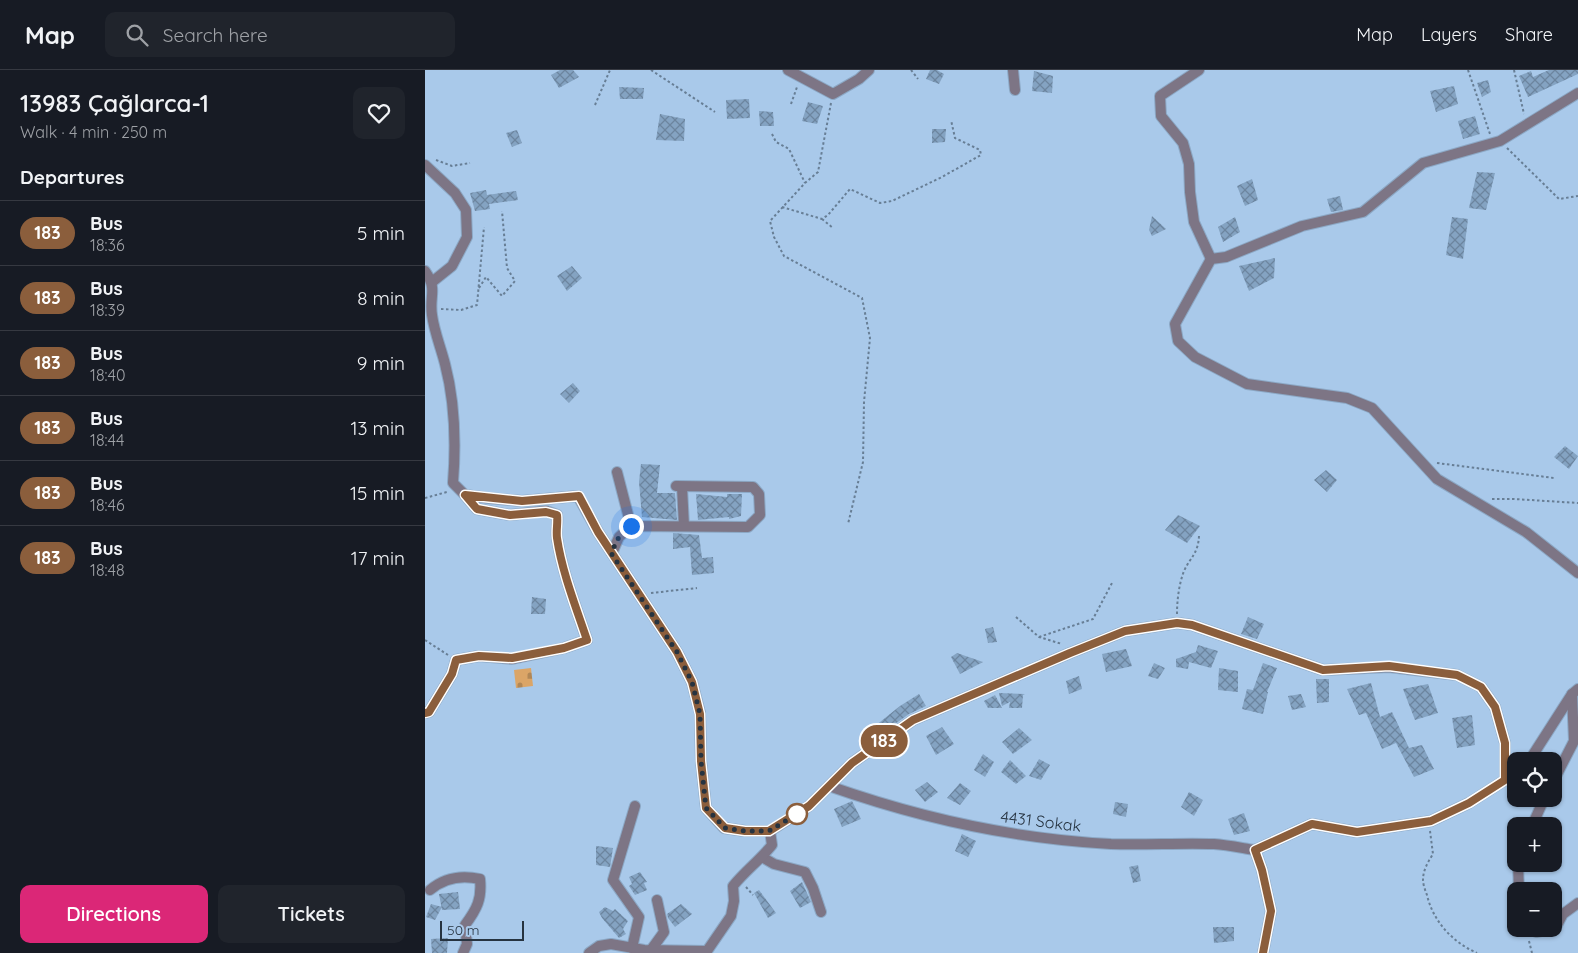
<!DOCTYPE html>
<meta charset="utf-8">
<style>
:root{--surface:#171b24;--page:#20242c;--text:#f1f3f6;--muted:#9ea1a6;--line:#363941;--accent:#db2777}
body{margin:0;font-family:Quicksand,sans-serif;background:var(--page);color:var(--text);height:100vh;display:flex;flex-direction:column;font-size:19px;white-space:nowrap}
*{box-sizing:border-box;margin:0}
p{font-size:16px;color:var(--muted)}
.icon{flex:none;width:28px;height:28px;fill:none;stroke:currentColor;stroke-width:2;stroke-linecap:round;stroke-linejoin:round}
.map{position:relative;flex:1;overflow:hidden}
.panel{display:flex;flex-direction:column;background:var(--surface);width:425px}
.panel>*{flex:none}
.badge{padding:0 10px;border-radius:16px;font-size:18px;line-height:32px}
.controls{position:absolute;left:1082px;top:682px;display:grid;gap:10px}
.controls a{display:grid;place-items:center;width:55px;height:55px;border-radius:10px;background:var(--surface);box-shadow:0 1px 4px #0004;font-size:25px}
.scale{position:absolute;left:15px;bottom:12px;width:84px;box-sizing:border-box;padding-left:5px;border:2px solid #263340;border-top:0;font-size:14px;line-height:18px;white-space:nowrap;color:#263340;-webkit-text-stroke:4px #a9c9ea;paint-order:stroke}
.you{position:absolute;width:25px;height:25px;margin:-12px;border:4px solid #fff;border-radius:50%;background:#1a73e8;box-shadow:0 0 0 8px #1a73e833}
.map>.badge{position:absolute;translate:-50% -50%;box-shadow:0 0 0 2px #fff}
h2{padding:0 20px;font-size:19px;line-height:45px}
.round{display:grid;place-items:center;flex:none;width:52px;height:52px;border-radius:10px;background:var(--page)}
.head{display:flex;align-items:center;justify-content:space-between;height:85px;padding:0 20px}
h1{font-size:24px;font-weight:600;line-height:38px}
.action{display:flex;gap:10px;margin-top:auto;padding:10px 20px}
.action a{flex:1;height:58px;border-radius:10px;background:var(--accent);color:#fff;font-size:20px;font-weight:600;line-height:58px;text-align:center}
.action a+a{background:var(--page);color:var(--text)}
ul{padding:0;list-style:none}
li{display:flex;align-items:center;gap:15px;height:65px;padding:0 20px;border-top:1px solid var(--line)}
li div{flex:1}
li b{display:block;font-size:19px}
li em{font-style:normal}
li .badge{min-width:55px;font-weight:700;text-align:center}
header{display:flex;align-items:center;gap:30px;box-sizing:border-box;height:70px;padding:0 25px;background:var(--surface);border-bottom:1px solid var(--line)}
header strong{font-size:24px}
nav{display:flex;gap:28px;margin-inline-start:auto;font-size:18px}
.search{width:350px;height:45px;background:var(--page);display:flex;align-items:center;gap:12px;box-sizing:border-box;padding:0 18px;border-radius:10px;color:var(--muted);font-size:19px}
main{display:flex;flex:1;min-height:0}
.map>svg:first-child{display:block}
.cemetery{fill:url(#cemetery-stones)}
.building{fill:url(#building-cross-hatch)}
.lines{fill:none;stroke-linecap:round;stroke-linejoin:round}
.minor-casing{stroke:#8ca8c5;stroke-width:12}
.tertiary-casing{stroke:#8ca8c5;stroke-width:12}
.path{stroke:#677e95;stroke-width:2;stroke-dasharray:2.5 2.5;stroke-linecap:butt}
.minor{stroke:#7d7585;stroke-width:10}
.tertiary{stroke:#7d7585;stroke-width:10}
.line-casing{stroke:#fff;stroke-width:11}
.line{stroke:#8b5e3c;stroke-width:8}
.walk{stroke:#263340;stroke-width:5;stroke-dasharray:0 9}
.stop-dot{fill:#fff;stroke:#8b5e3c;stroke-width:2.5}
.labels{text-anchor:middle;stroke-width:4;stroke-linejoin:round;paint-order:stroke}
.street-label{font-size:16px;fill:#263340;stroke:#a9c9ea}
</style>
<header>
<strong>Map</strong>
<div class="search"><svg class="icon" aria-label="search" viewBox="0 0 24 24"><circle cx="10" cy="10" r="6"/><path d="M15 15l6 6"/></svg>Search here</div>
<nav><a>Map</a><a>Layers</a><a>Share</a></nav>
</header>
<main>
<section class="panel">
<div class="head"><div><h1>13983 Çağlarca-1</h1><p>Walk · 4 min · 250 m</p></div><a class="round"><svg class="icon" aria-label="heart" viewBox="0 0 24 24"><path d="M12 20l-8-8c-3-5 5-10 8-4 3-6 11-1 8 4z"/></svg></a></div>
<h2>Departures</h2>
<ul>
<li><span class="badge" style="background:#8b5e3c;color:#fff">183</span><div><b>Bus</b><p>18:36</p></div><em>5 min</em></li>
<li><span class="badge" style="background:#8b5e3c;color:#fff">183</span><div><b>Bus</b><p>18:39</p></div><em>8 min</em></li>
<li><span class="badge" style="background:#8b5e3c;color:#fff">183</span><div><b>Bus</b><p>18:40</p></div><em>9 min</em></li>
<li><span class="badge" style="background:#8b5e3c;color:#fff">183</span><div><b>Bus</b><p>18:44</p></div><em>13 min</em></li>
<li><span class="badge" style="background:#8b5e3c;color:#fff">183</span><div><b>Bus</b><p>18:46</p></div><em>15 min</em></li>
<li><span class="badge" style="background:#8b5e3c;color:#fff">183</span><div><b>Bus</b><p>18:48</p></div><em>17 min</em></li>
</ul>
<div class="action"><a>Directions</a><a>Tickets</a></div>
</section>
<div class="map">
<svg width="1153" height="883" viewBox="0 0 1153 883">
<defs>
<pattern id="cemetery-stones" width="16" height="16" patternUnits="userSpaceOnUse" patternTransform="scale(1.25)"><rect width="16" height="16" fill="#dba567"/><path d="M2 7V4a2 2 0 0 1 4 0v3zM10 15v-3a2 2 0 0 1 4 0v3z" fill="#b18756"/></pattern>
<pattern id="building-cross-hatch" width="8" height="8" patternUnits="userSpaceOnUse" patternTransform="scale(1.25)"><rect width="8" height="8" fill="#84a3c2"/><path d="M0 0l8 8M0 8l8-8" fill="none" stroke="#6c859f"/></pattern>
</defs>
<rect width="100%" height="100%" fill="#a9c9ea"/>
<path class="cemetery" d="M 106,598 L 108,616 L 91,618 L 89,600 Z"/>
<g class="building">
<path d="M 135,0 L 148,0 L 154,7 L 134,18 L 126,5 Z"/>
<path d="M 505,0 L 512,0 L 519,4 L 514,14 L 501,9 Z"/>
<path d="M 1124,0 L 1153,0 L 1153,4 L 1103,27 L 1094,6 L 1106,1 L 1108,7 Z"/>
<path d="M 609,1 L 628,6 L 627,23 L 607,21 Z"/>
<path d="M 1063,10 L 1066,22 L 1057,27 L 1052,13 Z"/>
<path d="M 1029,16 L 1033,34 L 1011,42 L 1005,21 Z"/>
<path d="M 194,17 L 219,18 L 218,29 L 195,29 Z"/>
<path d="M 324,29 L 325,48 L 302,49 L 301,30 Z"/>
<path d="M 383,32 L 398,36 L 392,54 L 377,51 Z"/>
<path d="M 334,41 L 348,42 L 349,56 L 335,56 Z"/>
<path d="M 235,44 L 260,49 L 259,71 L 231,70 Z"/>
<path d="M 1050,46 L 1055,64 L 1038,69 L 1033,51 Z"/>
<path d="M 507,59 L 521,59 L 520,72 L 507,73 Z"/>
<path d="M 92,60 L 97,73 L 87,77 L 81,63 Z"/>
<path d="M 1052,102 L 1070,103 L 1061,140 L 1044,138 Z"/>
<path d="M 827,109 L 833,130 L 820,136 L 812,116 Z"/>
<path d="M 61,120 L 62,125 L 91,121 L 93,130 L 64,134 L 65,139 L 50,141 L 45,123 Z"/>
<path d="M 915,126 L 918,140 L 906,142 L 902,129 Z"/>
<path d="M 727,146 L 741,159 L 727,166 L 724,160 Z"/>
<path d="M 810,147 L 815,162 L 798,172 L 793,157 Z"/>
<path d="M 1027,147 L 1043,149 L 1038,189 L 1021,185 Z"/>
<path d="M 850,188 L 849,208 L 824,221 L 814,196 Z"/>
<path d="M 147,196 L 157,208 L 142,221 L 132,206 Z"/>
<path d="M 148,313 L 155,321 L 144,333 L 135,324 Z"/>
<path d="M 1140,376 L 1153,386 L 1144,399 L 1129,387 Z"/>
<path d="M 216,394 L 235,395 L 232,423 L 250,423 L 252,450 L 217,447 L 214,412 Z"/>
<path d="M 901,400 L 912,410 L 902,422 L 889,410 Z"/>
<path d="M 271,424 L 302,427 L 302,424 L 317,424 L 316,446 L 304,449 L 304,447 L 273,450 Z"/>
<path d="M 753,445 L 775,456 L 762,473 L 740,460 Z"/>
<path d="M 248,463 L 274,465 L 277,488 L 288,487 L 289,503 L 267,505 L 265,477 L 248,479 Z"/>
<path d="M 107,527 L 121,529 L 120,544 L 106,544 Z"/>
<path d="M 823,547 L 839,554 L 832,569 L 816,564 Z"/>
<path d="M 568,557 L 572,572 L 563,573 L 560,559 Z"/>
<path d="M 773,575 L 793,581 L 786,598 L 764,592 L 763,599 L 751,597 L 751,589 L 771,582 Z"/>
<path d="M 701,579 L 707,596 L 681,602 L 677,584 Z"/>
<path d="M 532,583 L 558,592 L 535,604 L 526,587 Z"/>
<path d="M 729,593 L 740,598 L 733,609 L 723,606 Z"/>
<path d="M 838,593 L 852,598 L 842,622 L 843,622 L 838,644 L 817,639 L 822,619 L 828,620 Z"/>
<path d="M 794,598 L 813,601 L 813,622 L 793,620 Z"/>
<path d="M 654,606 L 657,619 L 644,624 L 641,611 Z"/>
<path d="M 891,609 L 904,609 L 904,632 L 892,633 Z"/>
<path d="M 946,613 L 955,647 L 967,642 L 984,678 L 997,675 L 1009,699 L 989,707 L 971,673 L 957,679 L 941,643 L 934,645 L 922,619 Z"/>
<path d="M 1003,614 L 1013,643 L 990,650 L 978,619 Z"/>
<path d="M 574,623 L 600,624 L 598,625 L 597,638 L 584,638 L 585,632 L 577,636 Z"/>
<path d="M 494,624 L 501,636 L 484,644 L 449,669 L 446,665 L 453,660 L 450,656 L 475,636 Z"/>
<path d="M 876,624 L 881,637 L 867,640 L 863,626 Z"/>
<path d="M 570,625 L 577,638 L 563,638 L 559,631 Z"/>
<path d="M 1047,645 L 1050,675 L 1032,678 L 1027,648 Z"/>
<path d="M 517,657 L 529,674 L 511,685 L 501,666 Z"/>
<path d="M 594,658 L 607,670 L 588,684 L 577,672 Z"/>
<path d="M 558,684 L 569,692 L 560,707 L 549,700 Z"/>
<path d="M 614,689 L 625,695 L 616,710 L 604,706 Z"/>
<path d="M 585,690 L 601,706 L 591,714 L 576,702 Z"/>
<path d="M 502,712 L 513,722 L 500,732 L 490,720 Z"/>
<path d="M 535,713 L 546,721 L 535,735 L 522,728 Z"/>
<path d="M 764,722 L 778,730 L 769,746 L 756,737 Z"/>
<path d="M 427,731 L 436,749 L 417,757 L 409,739 Z"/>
<path d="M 690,732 L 703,734 L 701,747 L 688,744 Z"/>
<path d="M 819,743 L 825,761 L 809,765 L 803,749 Z"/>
<path d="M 537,764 L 551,771 L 543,787 L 530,781 Z"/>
<path d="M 171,776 L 188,778 L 185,797 L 171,795 Z"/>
<path d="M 713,795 L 716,811 L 708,813 L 704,797 Z"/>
<path d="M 215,802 L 222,812 L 219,813 L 222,820 L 210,825 L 204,816 L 207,814 L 204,807 Z"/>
<path d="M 377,812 L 386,832 L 375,838 L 365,821 Z"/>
<path d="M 334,820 L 351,843 L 343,848 L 329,823 Z"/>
<path d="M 33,822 L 35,839 L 17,840 L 14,824 Z"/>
<path d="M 6,834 L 17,837 L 10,850 L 1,847 Z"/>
<path d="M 256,834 L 267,844 L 250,857 L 243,848 L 242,844 Z"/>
<path d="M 180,837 L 188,841 L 190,839 L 203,851 L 198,859 L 201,864 L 194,868 L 177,848 L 174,842 Z"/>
<path d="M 788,857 L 809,857 L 809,871 L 789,873 Z"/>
<path d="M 23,868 L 22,883 L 7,883 L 6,869 Z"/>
</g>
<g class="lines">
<defs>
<g id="minor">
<path d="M 363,0 L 408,24 L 434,9 L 444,0"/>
<path d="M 588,0 L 590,20"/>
<path d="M 774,0 L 735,26 L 736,46 L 758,73 L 764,94 L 765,122 L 769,152 L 786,189"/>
<path d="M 192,402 L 206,456"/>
<path d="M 257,417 L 259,456"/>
<path d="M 187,483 L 194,467 L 206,456 L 323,457 L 335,445 L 334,424 L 328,417 L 251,416"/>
<path d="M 0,643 L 4,642 L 27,604 L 31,590 L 54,586 L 87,589 L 139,578 L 162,570 C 151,537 137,502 132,468 C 131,460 133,453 132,445 L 121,441 L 85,445 L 52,439 L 40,425"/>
<path d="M 1129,710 L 1149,671 L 1147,624"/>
<path d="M 404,716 C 495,748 590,769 686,774 C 720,775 755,773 789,774 C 803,775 817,778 830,780"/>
<path d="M 1107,756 L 1119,729"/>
<path d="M 337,787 L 349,794 L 380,802 L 388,818 L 396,842"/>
<path d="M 1093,794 L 1094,821"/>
<path d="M 5,820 C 19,808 37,805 55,809 C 57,829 52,839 40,855 L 42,874 L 38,883"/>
<path d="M 1129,858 L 1131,857 L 1138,844 L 1153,833"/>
<path d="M 1109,859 L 1111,862 L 1126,859"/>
<path d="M 207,878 L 214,847 L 188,810 L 210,736"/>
<path d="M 226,880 L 239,862 L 232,830"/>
<path d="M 164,883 L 174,876 L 186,874 L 219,880 L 282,881 L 306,846 L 309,831 L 308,816 C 320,801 335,790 347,775 L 345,761"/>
<path d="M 838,883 L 846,841 L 837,800 L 830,780 L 887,754 L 932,762 L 1006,751 L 1044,733 L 1080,710"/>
</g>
<g id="tertiary">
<path d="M 1153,23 L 1075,71 L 998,93 L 938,142 L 877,156 L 801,187 L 786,189 L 750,254 L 753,271 L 770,287 L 822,314 L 922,328 L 947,338 L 1012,409 L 1101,462 L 1153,503"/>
<path d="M 0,95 L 30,123 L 41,140 L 42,167 L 27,196 L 7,212"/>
<path d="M 0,201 C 13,220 4,225 7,245 C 9,261 16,278 20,294 C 30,332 31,374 28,413 L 40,425 L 63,428 L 97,431 L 153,426 L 173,462 L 252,582 L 267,612 L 275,643 L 276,691 L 281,738 L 299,758 L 320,761 L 345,761 L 384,736 L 427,693 L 488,650 L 645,583 L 700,561 L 752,553 L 767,555 L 898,600 L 964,597 L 1032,605 L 1056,617 L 1070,637 L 1080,673 L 1080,710 L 1091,705"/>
<path d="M 1104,691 L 1147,624 L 1153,619"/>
</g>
</defs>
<use href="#minor" class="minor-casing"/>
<use href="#tertiary" class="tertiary-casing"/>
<g class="path">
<path d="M 226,0 L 290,42"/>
<path d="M 486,0 L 493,9"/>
<path d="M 1043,0 L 1065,64"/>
<path d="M 1089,0 L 1099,44"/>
<path d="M 406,33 L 393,102 L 380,113 L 345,151 L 349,167 L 359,186 L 437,228 L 445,268 L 439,332 L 438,392 L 423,454"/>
<path d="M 366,34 L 372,17"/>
<path d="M 170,35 L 185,0"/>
<path d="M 347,64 L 351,72 L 364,79 L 380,113"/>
<path d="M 1082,78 L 1134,129 L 1153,126"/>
<path d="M 11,90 L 27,96 L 45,93"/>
<path d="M 357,137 L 397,149 L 403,145 L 425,119 L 455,133 L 467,131 L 517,107 L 556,85 L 555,80 L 530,68 L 526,50"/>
<path d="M 397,149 L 408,158"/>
<path d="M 54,218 L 61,207 L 77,226 L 90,211 L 82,198 L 77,141"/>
<path d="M 16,239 L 36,240 L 52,235 L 59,157"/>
<path d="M 1012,393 L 1129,408"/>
<path d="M 0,428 L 22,422"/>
<path d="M 1067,429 L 1089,429 L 1153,433"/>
<path d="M 226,523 L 272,518"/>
<path d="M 752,544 C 752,530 754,514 759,501 C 766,486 773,484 774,466"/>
<path d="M 591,547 L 614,567 L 637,574"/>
<path d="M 614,567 L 668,549 L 687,513"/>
<path d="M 0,570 L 23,585"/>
<path d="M 1005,761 L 1008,784 C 1003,792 998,800 998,810 C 998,814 1000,820 1002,825 C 1008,851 1027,872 1052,883"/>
<path d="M 321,817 L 328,825"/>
<path d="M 1104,871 L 1107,883"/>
</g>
<use href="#minor" class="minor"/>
<use href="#tertiary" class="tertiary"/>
</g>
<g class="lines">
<defs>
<path id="line" d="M 0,643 L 4,642 L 27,604 L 31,590 L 54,586 L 87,588 L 139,578 L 162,570 C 151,537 137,502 132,468 C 131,460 133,453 132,445 L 121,442 L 85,445 L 52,439 L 40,425 L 97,431 L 154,426 L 173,462 L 252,582 L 267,612 L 275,644 L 276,691 L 281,738 L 300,758 L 320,761 L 344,761 L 384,736 L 427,693 L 488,650 L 645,583 L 700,561 L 752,553 L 767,555 L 898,600 L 964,596 L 1032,605 L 1056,617 L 1070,637 L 1080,673 L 1080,710 L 1044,733 L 1006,751 L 932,762 L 887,754 L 830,780 L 837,800 L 846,841 L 838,883"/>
</defs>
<use href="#line" class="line-casing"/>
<use href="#line" class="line"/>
<path class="walk" d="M 206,456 L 194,467 L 186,483 L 252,582 L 267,612 L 275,644 L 276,691 L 281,738 L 300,758 L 320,761 L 344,761 L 372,744"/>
</g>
<circle class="stop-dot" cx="372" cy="744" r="10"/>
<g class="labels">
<g class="street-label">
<text transform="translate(616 751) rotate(7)" y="6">4431 Sokak</text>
</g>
</g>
</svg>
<div class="controls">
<a><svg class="icon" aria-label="locate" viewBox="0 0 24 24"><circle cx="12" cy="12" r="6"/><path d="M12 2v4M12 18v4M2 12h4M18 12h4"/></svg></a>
<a>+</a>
<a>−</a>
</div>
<div class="scale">50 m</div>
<div class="you" style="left:206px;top:456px"></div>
<b class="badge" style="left:459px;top:671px;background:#8b5e3c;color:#fff">183</b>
</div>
</main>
